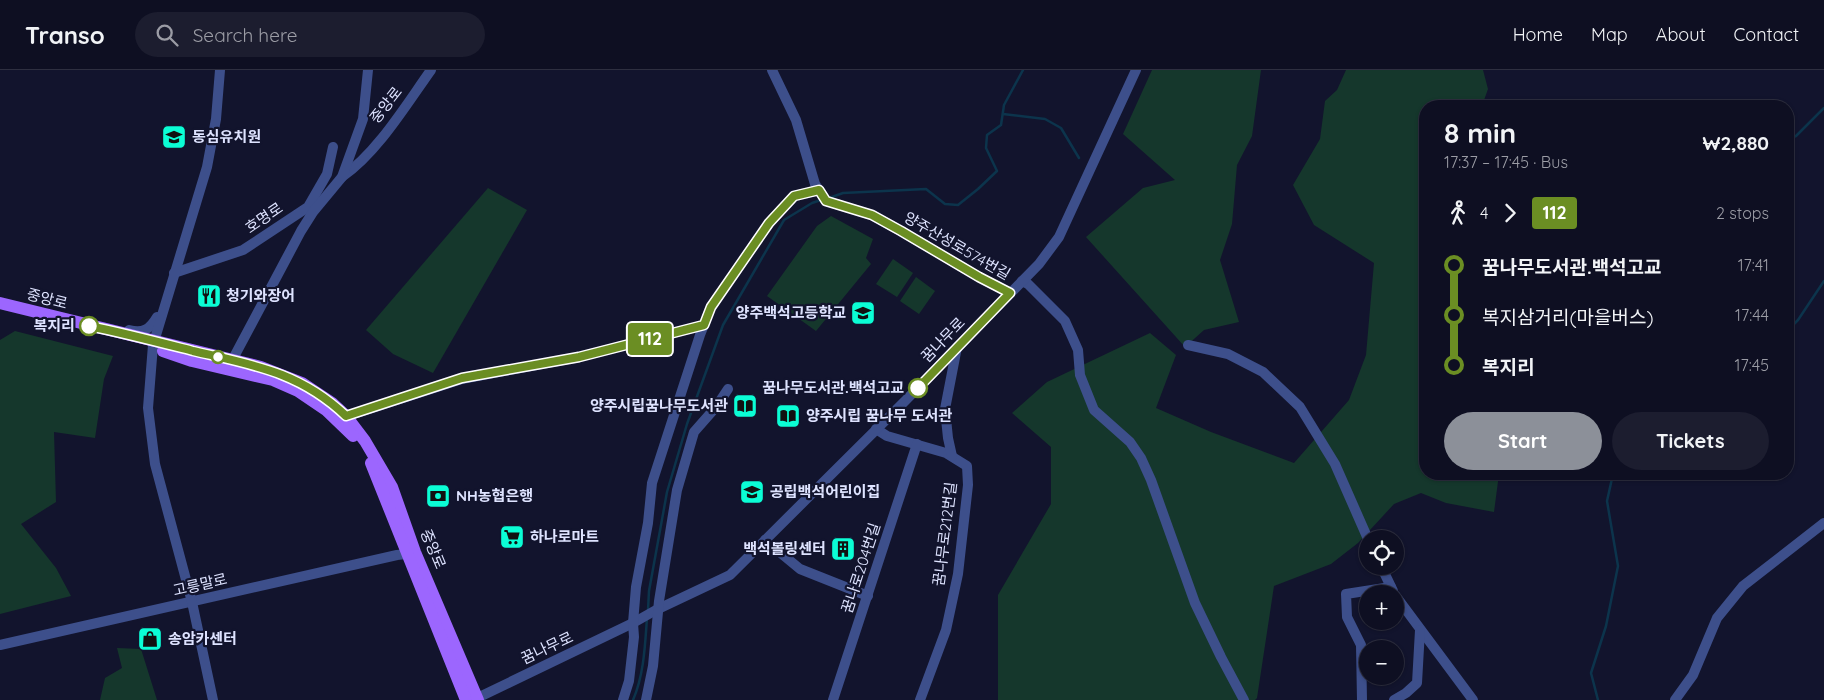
<!DOCTYPE html>
<meta charset="utf-8">
<style>
:root{--surface:#0e0f22;--page:#1c1d2f;--text:#f1f3f6;--muted:#9b9ca5;--line:#2e2f40;--accent:#8c9099}
body{margin:0;font-family:Quicksand,"Noto Sans KR",sans-serif;background:var(--page);color:var(--text);height:100vh;display:flex;flex-direction:column;font-size:19px;white-space:nowrap}
*{box-sizing:border-box;margin:0}
p{font-size:16px;color:var(--muted)}
.icon{flex:none;width:28px;height:28px;fill:none;stroke:currentColor;stroke-width:2;stroke-linecap:round;stroke-linejoin:round}
.map{position:relative;flex:1;overflow:hidden}
.drawer{position:absolute;left:1419px;top:30px;width:375px;height:380px;display:flex;flex-direction:column;background:var(--surface);border-radius:20px;box-shadow:0 1px 4px #0004,0 0 0 1px var(--line)}
.drawer>*{flex:none}
.badge{padding:0 10px;border-radius:4px;font-size:18px;line-height:32px}
.tools{position:absolute;left:1359px;top:460px;display:grid;gap:10px}
.tools a{display:grid;place-items:center;width:45px;height:45px;border-radius:50%;background:var(--surface);box-shadow:0 1px 4px #0004,0 0 0 1px var(--line);font-size:25px}
.map>.badge{position:absolute;translate:-50% -50%;box-shadow:0 0 0 2px #fff}
.legs{display:flex;align-items:center;gap:8px;height:55px;padding:0 25px;font-size:16px}
.legs p{margin-inline-start:auto}
.overview{display:flex;align-items:center;justify-content:space-between;height:85px;padding:0 25px}
h1{font-size:28px;font-weight:800;line-height:38px}
.action{display:flex;gap:10px;margin-top:auto;padding:10px 25px}
.action a{flex:1;height:58px;border-radius:30px;background:var(--accent);color:#fff;font-size:20px;font-weight:800;line-height:58px;text-align:center}
.action a+a{background:var(--page);color:var(--text)}
ul{padding:0 25px;list-style:none}
li{display:flex;align-items:center;gap:18px;height:50px;font-size:19px}
li i{display:grid;place-items:center;width:8px;height:100%;margin:0 6px;background:currentColor}
li i::after{content:'';width:12px;height:12px;margin:-6px;border:4px solid;border-radius:50%;background:var(--surface)}
li p{margin-inline-start:auto}
li:first-child i{background:linear-gradient(#0000 50%,currentColor 0)}
li:last-child i{background:linear-gradient(currentColor 50%,#0000 0)}
header{display:flex;align-items:center;gap:30px;box-sizing:border-box;height:70px;padding:0 25px;background:var(--surface);border-bottom:1px solid var(--line)}
header strong{font-size:24px}
nav{display:flex;gap:28px;margin-inline-start:auto;font-size:18px}
.search{width:350px;height:45px;background:var(--page);display:flex;align-items:center;gap:12px;box-sizing:border-box;padding:0 18px;border-radius:28px;color:var(--muted);font-size:19px}
.map>svg:first-child{display:block}
.green{fill:#15372c}
.lines{fill:none;stroke-linecap:round;stroke-linejoin:round}
.stream{stroke:#0c344c;stroke-width:2.5}
.minor{stroke:#3d4f8b;stroke-width:10}
.major{stroke:#9c66fe;stroke-width:12}
.line-1-casing{stroke:#fff;stroke-width:11}
.line-1{stroke:#6b8e23;stroke-width:8}
.stop-1-dot{fill:#fff;stroke:#6b8e23;stroke-width:2.5}
.labels{text-anchor:middle;stroke-width:4.5;stroke-linejoin:round;paint-order:stroke}
.street-label{font-size:15px;fill:#dee3ff;stroke:#12142d}
.poi-label{font-size:15px;font-weight:bold;fill:#dee3ff;stroke:#12142d;text-anchor:start}
.stop-label{font-size:15px;font-weight:bold;fill:#dee3ff;stroke:#12142d;text-anchor:end}
</style>
<header>
<strong>Transo</strong>
<div class="search"><svg class="icon" aria-label="search" viewBox="0 0 24 24"><circle cx="10" cy="10" r="6"/><path d="M15 15l6 6"/></svg>Search here</div>
<nav><a>Home</a><a>Map</a><a>About</a><a>Contact</a></nav>
</header>
<div class="map">
<svg width="1824" height="630" viewBox="0 0 1824 630">
<rect width="100%" height="100%" fill="#12142d"/>
<g class="green">
<path d="M 1152,0 L 1261,0 L 1252,66 L 1237,95 L 1232,154 L 1220,190 L 1239,252 L 1204,260 L 1185,277 L 1086,167 L 1143,118 L 1175,110 L 1123,64 Z"/>
<path d="M 1346,0 L 1483,0 L 1488,19 L 1482,36 L 1425,36 L 1425,404 L 1499,404 L 1494,442 L 1446,433 L 1421,423 L 1394,434 L 1358,473 L 1331,494 L 1274,516 L 1257,628 L 1255,630 L 998,630 L 998,525 L 1051,434 L 1051,377 L 1012,343 L 1047,312 L 1150,263 L 1176,285 L 1156,338 L 1211,362 L 1294,393 L 1349,330 L 1366,285 L 1374,193 L 1314,155 L 1293,115 L 1320,69 L 1325,31 L 1337,20 Z"/>
<path d="M 488,118 L 527,140 L 433,303 L 393,284 L 366,260 Z"/>
<path d="M 831,146 L 873,169 L 866,188 L 871,194 L 816,261 L 767,226 L 817,156 Z"/>
<path d="M 893,189 L 913,203 L 897,227 L 876,214 Z"/>
<path d="M 916,207 L 935,221 L 919,244 L 900,231 Z"/>
<path d="M 15,261 L 113,286 L 104,309 L 95,368 L 54,362 L 56,432 L 21,454 L 56,498 L 71,526 L 0,544 L 0,270 Z"/>
<path d="M 117,578 L 141,579 L 157,630 L 100,630 L 105,608 L 122,598 Z"/>
</g>
<g class="lines">
<g class="stream">
<path d="M 1003,44 L 1045,49 L 1061,58 L 1079,88"/>
<path d="M 1788,69 L 1796,66 L 1824,38"/>
<path d="M 829,128 L 843,123 L 926,119 L 945,134 L 958,135 L 978,119 L 997,101 L 986,78 L 987,65 L 1001,55 L 1004,35 L 1023,0"/>
<path d="M 1788,260 L 1798,250 L 1824,211"/>
<path d="M 648,540 L 649,521 L 667,422 L 687,354 L 723,255 L 784,150 L 812,133 L 821,130"/>
<path d="M 633,630 C 644,605 645,575 647,548"/>
<path d="M 1598,630 L 1591,603 L 1606,556 L 1618,496 L 1607,431 L 1613,404"/>
</g>
<g class="minor">
<path d="M 772,0 L 796,50 L 815,114 L 826,131 L 872,145 L 901,161 L 979,207 L 1010,223"/>
<path d="M 342,107 C 377,83 406,35 431,0"/>
<path d="M 174,203 L 243,180 L 308,137 L 327,104 L 333,77"/>
<path d="M 1022,211 L 1028,214 L 1065,251 L 1078,280 L 1080,305 L 1094,340 L 1130,372 L 1141,388 L 1151,410 L 1195,533 L 1221,587 L 1244,630"/>
<path d="M 129,260 C 143,264 150,259 157,247"/>
<path d="M 1188,275 L 1228,284 L 1263,302 L 1300,337 L 1335,394 L 1368,469"/>
<path d="M 231,296 L 235,285 L 301,161 L 313,142 L 342,107 L 363,49 L 368,0"/>
<path d="M 341,348 L 462,309 L 579,287 L 704,255"/>
<path d="M 876,359 L 887,366 L 946,383 L 967,396 L 968,415 L 958,504 L 946,560 L 920,630"/>
<path d="M 952,386 L 948,368 L 945,339 L 957,277"/>
<path d="M 765,470 L 800,499 L 868,526"/>
<path d="M 1381,496 L 1393,521"/>
<path d="M 1395,525 L 1473,630"/>
<path d="M 0,575 L 397,485 L 406,484"/>
<path d="M 213,630 L 192,532 L 155,394 L 148,338 L 153,275 L 207,97 L 216,49 L 220,0"/>
<path d="M 473,630 L 633,553 L 656,540 L 730,505 L 906,330 L 1039,194 L 1059,167 L 1136,0"/>
<path d="M 623,630 L 629,611 L 634,567 L 633,553 L 636,517 L 648,453 L 652,413 L 700,265 L 711,237 L 769,153 L 794,126 L 819,120"/>
<path d="M 646,630 L 653,596 L 659,531 L 677,420 L 694,362 L 716,337 L 728,319"/>
<path d="M 833,630 L 917,374"/>
<path d="M 1362,630 L 1361,575 L 1347,547 L 1346,524 L 1391,517"/>
<path d="M 1394,630 L 1406,623 L 1417,613 L 1420,560"/>
<path d="M 1675,630 L 1693,605 L 1717,548 L 1743,516 L 1824,453"/>
</g>
<g class="major">
<path d="M 0,233 L 261,297 L 302,313 L 332,333 L 346,346 L 365,371 L 392,417 L 415,482 L 478,630"/>
<path d="M 163,281 L 192,291 L 273,310 L 298,321 L 326,340 L 353,366"/>
<path d="M 371,393 L 466,630"/>
</g>
</g>
<g class="lines">
<defs>
<path id="line-1" d="M 89,256 C 124,263 158,272 193,281 C 253,295 300,302 346,346 L 462,308 L 579,287 L 704,255 L 711,237 L 769,153 L 794,126 L 819,120 L 826,131 L 872,145 L 901,161 L 979,207 L 1010,223 L 918,318"/>
</defs>
<use href="#line-1" class="line-1-casing"/>
<use href="#line-1" class="line-1"/>
</g>
<defs>
<symbol id="school-square" viewBox="-11 -11 22 22"><rect x="-9" y="-9" width="18" height="18" rx="4" fill="#0bfdd5" stroke="#12142d"/><path d="M0-5L7-2L0 1L-7-2ZM-4 1L0 2.5L4 1V4Q0 6-4 4Z" fill="#111"/></symbol>
<symbol id="restaurant-square" viewBox="-11 -11 22 22"><rect x="-9" y="-9" width="18" height="18" rx="4" fill="#0bfdd5" stroke="#12142d"/><path d="M-5-6h1v4h1v-4h1v4h1v-4h1v5L-1.5 .5V6h-2V.5L-5-1ZM5-6V6H3V1.5H1.5Q1.5-4 5-6Z" fill="#111"/></symbol>
<symbol id="library-square" viewBox="-11 -11 22 22"><rect x="-9" y="-9" width="18" height="18" rx="4" fill="#0bfdd5" stroke="#12142d"/><path d="M-6-4Q-3-5.5-.7-3.5V5Q-3 3-6 4ZM6-4Q3-5.5 .7-3.5V5Q3 3 6 4Z" fill="#111"/></symbol>
<symbol id="bank-square" viewBox="-11 -11 22 22"><rect x="-9" y="-9" width="18" height="18" rx="4" fill="#0bfdd5" stroke="#12142d"/><path d="M-6-4H6V4H-6ZM0-2.3a2.3 2.3 0 1 0 0 4.6a2.3 2.3 0 1 0 0-4.6Z" fill="#111"/></symbol>
<symbol id="supermarket-square" viewBox="-11 -11 22 22"><rect x="-9" y="-9" width="18" height="18" rx="4" fill="#0bfdd5" stroke="#12142d"/><path d="M-6-5.5h2.5l.6 2H6L4.5 2H-2.5L-4.4-4H-6ZM-1.5 3.2a1.3 1.3 0 1 0 .1 0ZM3 3.2a1.3 1.3 0 1 0 .1 0Z" fill="#111"/></symbol>
<symbol id="building-square" viewBox="-11 -11 22 22"><rect x="-9" y="-9" width="18" height="18" rx="4" fill="#0bfdd5" stroke="#12142d"/><path d="M-4-6H4V6H1V3H-1V6H-4ZM-2.5-4.3h1.7v1.8h-1.7ZM.8-4.3h1.7v1.8H.8ZM-2.5-1h1.7V.8h-1.7ZM.8-1h1.7V.8H.8Z" fill="#111"/></symbol>
<symbol id="shop-square" viewBox="-11 -11 22 22"><rect x="-9" y="-9" width="18" height="18" rx="4" fill="#0bfdd5" stroke="#12142d"/><path d="M-5-2.5h2.3a2.7 3.5 0 0 1 5.4 0H5L5.5 6h-11ZM-1.5-2.5h3a1.5 2.3 0 0 0-3 0Z" fill="#111"/></symbol>
</defs>
<g fill-rule="evenodd">
<use href="#school-square" x="160" y="53" width="28" height="28"/>
<use href="#restaurant-square" x="195" y="212" width="28" height="28"/>
<use href="#school-square" x="849" y="229" width="28" height="28"/>
<use href="#library-square" x="731" y="322" width="28" height="28"/>
<use href="#library-square" x="774" y="332" width="28" height="28"/>
<use href="#school-square" x="738" y="408" width="28" height="28"/>
<use href="#bank-square" x="424" y="412" width="28" height="28"/>
<use href="#supermarket-square" x="498" y="453" width="28" height="28"/>
<use href="#building-square" x="829" y="465" width="28" height="28"/>
<use href="#shop-square" x="136" y="555" width="28" height="28"/>
</g>
<g class="stop-1-dot">
<circle cx="89" cy="256" r="9"/>
<circle cx="218" cy="287" r="6"/>
<circle cx="918" cy="318" r="9"/>
</g>
<g class="labels">
<g class="street-label">
<text transform="translate(386 35) rotate(-52)" y="5">중앙로</text>
<text transform="translate(264 148) rotate(-34)" y="5">호명로</text>
<text transform="translate(957 176) rotate(30)" y="5">양주산성로574번길</text>
<text transform="translate(47 229) rotate(14)" y="5">중앙로</text>
<text transform="translate(943 270) rotate(-46)" y="5">꿈나무로</text>
<text transform="translate(945 464) rotate(-83)" y="5">꿈나무로212번길</text>
<text transform="translate(433 479) rotate(67)" y="5">중앙로</text>
<text transform="translate(861 498) rotate(-72)" y="5">꿈나로204번길</text>
<text transform="translate(200 515) rotate(-13)" y="5">고릉말로</text>
<text transform="translate(547 578) rotate(-25)" y="5">꿈나무로</text>
</g>
<g class="poi-label">
<text x="192" y="72">동심유치원</text>
<text x="226" y="231">청기와장어</text>
<text x="846" y="248" text-anchor="end">양주백석고등학교</text>
<text x="728" y="341" text-anchor="end">양주시립꿈나무도서관</text>
<text x="806" y="351">양주시립 꿈나무 도서관</text>
<text x="770" y="427">공립백석어린이집</text>
<text x="456" y="431">NH농협은행</text>
<text x="530" y="472">하나로마트</text>
<text x="826" y="484" text-anchor="end">백석볼링센터</text>
<text x="168" y="574">송암카센터</text>
</g>
<g class="stop-label">
<text x="75" y="261">복지리</text>
<text x="904" y="323">꿈나무도서관.백석고교</text>
</g>
</g>
</svg>
<div class="tools">
<a><svg class="icon" aria-label="locate" viewBox="0 0 24 24"><circle cx="12" cy="12" r="6"/><path d="M12 2v4M12 18v4M2 12h4M18 12h4"/></svg></a>
<a>+</a>
<a>−</a>
</div>
<b class="badge" style="left:650px;top:269px;background:#6b8e23;color:#fff">112</b>
<section class="drawer">
<div class="overview"><div><h1>8 min</h1><p>17:37 – 17:45 · Bus</p></div><b>₩2,880</b></div>
<div class="legs"><svg class="icon" aria-label="walk" viewBox="0 0 24 24"><circle cx="13" cy="4" r="2"/><path d="M13 8l-2 6 4 7M11 14l-3 7M7 12l3-4h3l4 4"/></svg>4<svg class="icon" aria-label="forward" viewBox="0 0 24 24"><path d="M9 5l7 7-7 7"/></svg><b class="badge" style="background:#6b8e23;color:#fff">112</b><p>2 stops</p></div>
<ul>
<li><i style="color:#6b8e23"></i><b>꿈나무도서관.백석고교</b><p>17:41</p></li>
<li><i style="color:#6b8e23"></i><span>복지삼거리(마을버스)</span><p>17:44</p></li>
<li><i style="color:#6b8e23"></i><b>복지리</b><p>17:45</p></li>
</ul>
<div class="action"><a>Start</a><a>Tickets</a></div>
</section>
</div>
